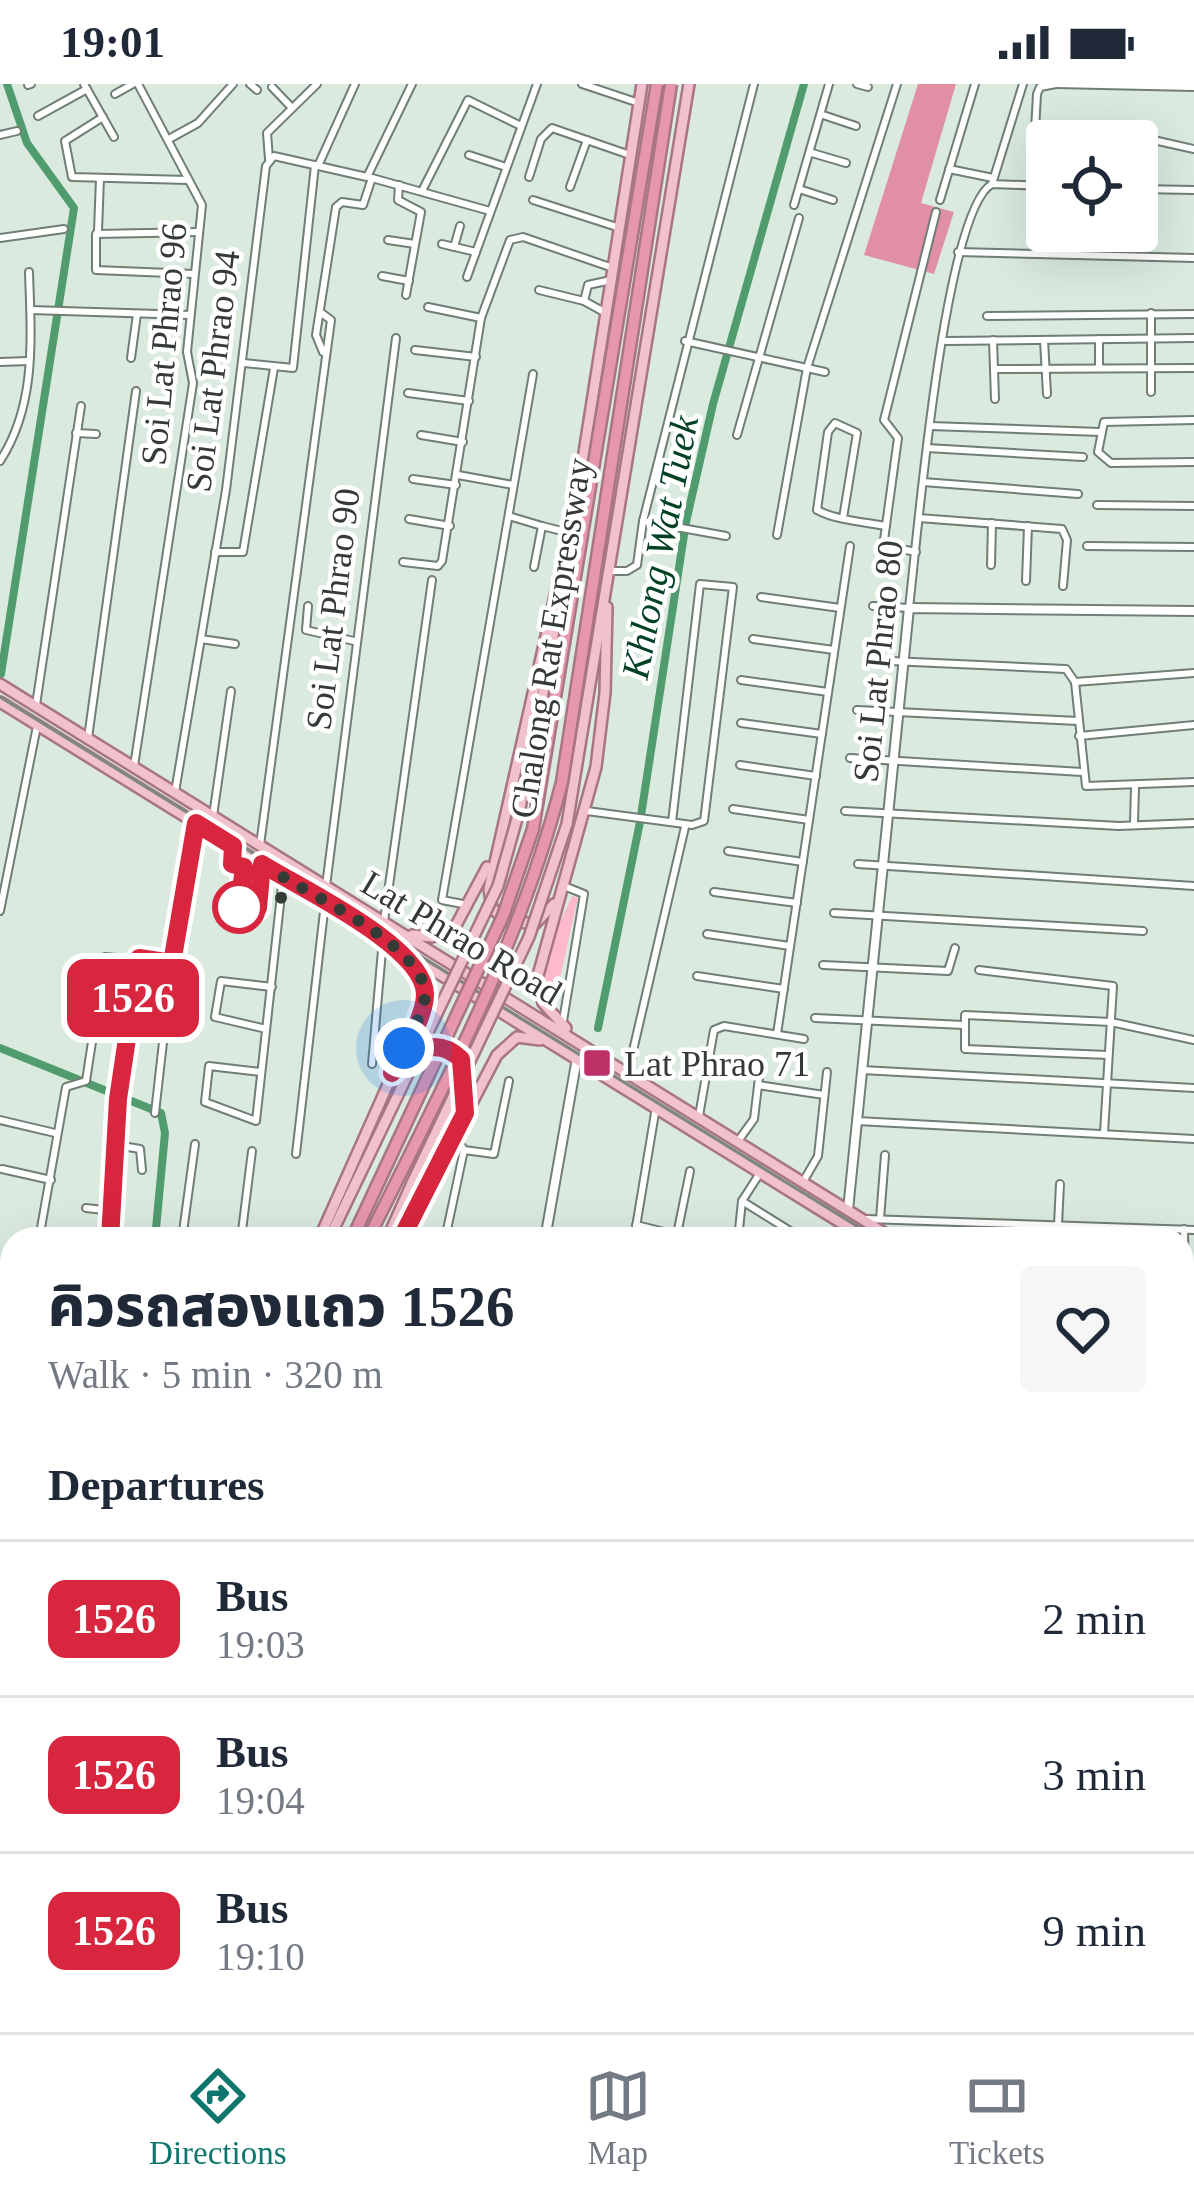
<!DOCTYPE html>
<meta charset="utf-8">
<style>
:root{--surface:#fff;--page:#f6f6f7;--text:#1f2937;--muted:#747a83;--line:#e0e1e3;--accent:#0f766e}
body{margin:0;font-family:"Times New Roman","Noto Sans Thai",serif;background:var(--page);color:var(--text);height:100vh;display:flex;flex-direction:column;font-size:45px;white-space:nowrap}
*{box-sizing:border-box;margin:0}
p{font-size:39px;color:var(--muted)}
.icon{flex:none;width:66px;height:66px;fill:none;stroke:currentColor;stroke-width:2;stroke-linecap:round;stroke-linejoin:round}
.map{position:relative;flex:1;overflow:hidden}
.sheet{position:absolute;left:0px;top:1143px;width:1194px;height:807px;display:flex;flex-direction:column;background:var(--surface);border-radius:36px 36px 0 0;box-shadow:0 12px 48px #0002}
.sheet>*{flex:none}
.badge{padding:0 24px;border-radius:18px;font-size:42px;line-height:78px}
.tools{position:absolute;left:1026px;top:36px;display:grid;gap:24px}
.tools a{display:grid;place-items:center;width:132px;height:132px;border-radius:12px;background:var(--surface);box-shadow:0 12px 48px #0002;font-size:60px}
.you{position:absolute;width:60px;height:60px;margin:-30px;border:9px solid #fff;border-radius:50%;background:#1a73e8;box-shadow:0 0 0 18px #1a73e833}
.map>.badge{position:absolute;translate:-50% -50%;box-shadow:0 0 0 6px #fff}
h2{padding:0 48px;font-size:45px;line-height:108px}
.round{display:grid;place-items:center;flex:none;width:126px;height:126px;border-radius:12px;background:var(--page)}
.summary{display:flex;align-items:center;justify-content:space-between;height:204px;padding:0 48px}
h1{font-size:57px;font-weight:800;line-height:90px}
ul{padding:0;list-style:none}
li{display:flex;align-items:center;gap:36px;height:156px;padding:0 48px;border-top:3px solid var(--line)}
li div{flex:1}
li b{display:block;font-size:45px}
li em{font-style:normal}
li .badge{min-width:132px;font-weight:700;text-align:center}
.status{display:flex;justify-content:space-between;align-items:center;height:84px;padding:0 60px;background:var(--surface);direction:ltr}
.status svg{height:33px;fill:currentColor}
.tab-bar{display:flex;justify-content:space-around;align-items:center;height:168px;border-top:3px solid var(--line);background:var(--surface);font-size:33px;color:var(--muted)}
.tab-bar a{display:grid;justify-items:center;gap:6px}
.tab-bar .active{color:var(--accent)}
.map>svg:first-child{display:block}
.green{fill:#feb9cb}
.forest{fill:#e18fa5}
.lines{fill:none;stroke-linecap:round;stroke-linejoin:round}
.canal{stroke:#509c6f;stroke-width:8}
.street-casing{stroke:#707e74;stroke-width:10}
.secondary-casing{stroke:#707e74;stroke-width:12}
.primary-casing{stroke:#a87683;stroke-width:14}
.highway-casing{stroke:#a87683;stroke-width:15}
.street{stroke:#fff;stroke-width:6}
.secondary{stroke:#fff;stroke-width:8}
.primary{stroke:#f1c1cd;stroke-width:9}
.highway{stroke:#e797ac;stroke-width:10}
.rail{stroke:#7e8881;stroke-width:3}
.primary-bridge-casing{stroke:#a87683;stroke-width:14;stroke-linecap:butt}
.highway-bridge-casing{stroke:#a87683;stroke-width:15;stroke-linecap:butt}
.primary-bridge{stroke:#f1c1cd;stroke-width:9}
.highway-bridge{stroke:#e797ac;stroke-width:10}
.line-casing{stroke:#fff;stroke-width:27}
.line{stroke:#d7263d;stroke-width:18}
.walk{stroke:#343a36;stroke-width:12;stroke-dasharray:0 21.6}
.stop-dot{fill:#fff;stroke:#d7263d;stroke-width:6}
.poi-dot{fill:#bd3167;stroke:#fff;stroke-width:4.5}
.labels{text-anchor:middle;stroke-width:9;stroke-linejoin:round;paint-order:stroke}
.street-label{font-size:36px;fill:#343a36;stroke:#fff}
.poi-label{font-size:36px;fill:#343a36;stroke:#fff;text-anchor:start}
.water-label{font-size:39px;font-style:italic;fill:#024224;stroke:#fff}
</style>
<div class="status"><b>19:01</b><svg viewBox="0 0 49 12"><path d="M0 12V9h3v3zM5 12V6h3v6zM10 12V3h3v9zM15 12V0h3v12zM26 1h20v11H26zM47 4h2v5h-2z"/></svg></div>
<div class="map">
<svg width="1194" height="1948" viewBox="0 0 1194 1948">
<rect width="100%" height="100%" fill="#daeadf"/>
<path class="green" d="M 572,812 L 578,814 L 553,925 C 528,891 558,846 572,812 Z"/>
<path class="forest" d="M 918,0 L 956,0 L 921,119 L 954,128 L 934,190 L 864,171 Z"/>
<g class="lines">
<g class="canal">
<path d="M 1,590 L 74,124 L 27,59 L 7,0"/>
<path d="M 598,944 L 640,738 L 686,438 L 713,320 L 804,0"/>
<path d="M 0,964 L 161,1029 L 165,1049 L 155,1155"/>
<path d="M 106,1938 L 107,1948"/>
</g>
<defs>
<g id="street">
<path d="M 84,0 L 114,53"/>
<path d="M 250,0 L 257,6"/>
<path d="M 582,0 L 639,19"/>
<path d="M 857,0 L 868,3"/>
<path d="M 1056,0 L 1194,3"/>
<path d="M 28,1 L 31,0"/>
<path d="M 272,3 L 292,24"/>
<path d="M 115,10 L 133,0"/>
<path d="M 823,31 L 856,42"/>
<path d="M 38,32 L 87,5"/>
<path d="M 103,33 L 65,57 L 72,93 L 188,96"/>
<path d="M 1036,50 L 1140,53 L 1194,65"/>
<path d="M 0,51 L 17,47"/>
<path d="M 169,55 L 198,39 L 233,0"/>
<path d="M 812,69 L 846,79"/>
<path d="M 469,71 L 506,83"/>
<path d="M 269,75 L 267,49 L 317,0"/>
<path d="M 318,82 L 355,0"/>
<path d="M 949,85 L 993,94"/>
<path d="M 529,93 L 541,55 L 552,44 L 630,71"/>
<path d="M 372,94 L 490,127"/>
<path d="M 992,100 L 1023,0"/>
<path d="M 399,101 L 398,116 L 421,128 L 406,211"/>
<path d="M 1032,101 L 1037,10 L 1040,3 L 1056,0"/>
<path d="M 570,103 L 587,56"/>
<path d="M 799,105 L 833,116"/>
<path d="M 1137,105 L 1194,106"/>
<path d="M 422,107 L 468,16 L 521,42"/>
<path d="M 533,116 L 620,144"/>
<path d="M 940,116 L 975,0"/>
<path d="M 794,121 L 829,0"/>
<path d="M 98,147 L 100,94"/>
<path d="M 1074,147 L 1076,171"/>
<path d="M 0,154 L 64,145"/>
<path d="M 388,156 L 415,160"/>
<path d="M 442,160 L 476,168"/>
<path d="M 454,163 L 460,142"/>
<path d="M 958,168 L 1194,174"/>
<path d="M 194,190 L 96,186 L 96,150 L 199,148"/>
<path d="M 382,192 L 409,197"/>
<path d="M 467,193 L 537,0"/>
<path d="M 539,206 L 584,217"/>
<path d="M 428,223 L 481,234"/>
<path d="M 31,226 L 190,231"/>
<path d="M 606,229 L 584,217 L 588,201 L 611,196"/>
<path d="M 1151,229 L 1151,308"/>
<path d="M 987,232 L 1194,230"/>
<path d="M 1099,255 L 1099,284"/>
<path d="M 993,256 L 995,315"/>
<path d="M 1044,256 L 1047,310"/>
<path d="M 685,257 L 825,288"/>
<path d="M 946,257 L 1194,254"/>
<path d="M 415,266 L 476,273"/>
<path d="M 323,268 L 316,251 L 336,123 L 342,118 L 363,121 L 372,94"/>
<path d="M 131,274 L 137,230"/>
<path d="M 0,278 L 29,277"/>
<path d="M 244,279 L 293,284 L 315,81"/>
<path d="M 994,285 L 1194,284"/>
<path d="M 408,309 L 469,317"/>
<path d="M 1194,336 L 1104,338 L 1098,368 L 1111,379 L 1194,378"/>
<path d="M 930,342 L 1100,348"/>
<path d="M 76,349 L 96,350"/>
<path d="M 421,351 L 463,358"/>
<path d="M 737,351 L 799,134"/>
<path d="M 927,364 L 1083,373"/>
<path d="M 0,377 C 37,320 31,253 29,188"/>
<path d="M 458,391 L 513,401"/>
<path d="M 413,395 L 456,401"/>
<path d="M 923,398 L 1078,410"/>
<path d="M 1097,421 L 1194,422"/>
<path d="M 512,433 L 542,442"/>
<path d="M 843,434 L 857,349 L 835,339 L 828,348 L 817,426 C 836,436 863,438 886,442"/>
<path d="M 919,434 L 1062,445 L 1067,456 L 1063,502"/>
<path d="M 409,435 L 450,442"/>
<path d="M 777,451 L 807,284 L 897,0"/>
<path d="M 726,452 L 643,437 L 754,0"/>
<path d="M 1087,462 L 1194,463"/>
<path d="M 215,468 L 243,468 L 274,284"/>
<path d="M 916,468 L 891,463 L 884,456 L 898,354 L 884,336 L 936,128"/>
<path d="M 403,478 L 438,482 L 442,477 L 481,234 L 510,156 L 523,153 L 613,184"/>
<path d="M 991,481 L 992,439"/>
<path d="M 534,483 L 542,442 L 570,449"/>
<path d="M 610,487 L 627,487 L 637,481 L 643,437"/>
<path d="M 1026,497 L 1028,442"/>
<path d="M 761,513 L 840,524"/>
<path d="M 308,522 L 306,546 L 354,557"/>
<path d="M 873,522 L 909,524 C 917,457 944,127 992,100 L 1047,102"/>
<path d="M 201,555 L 235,560"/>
<path d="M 753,555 L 834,566"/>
<path d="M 869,576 L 1066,585 L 1075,598 L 1086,702 L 1194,698"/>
<path d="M 741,596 L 828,608"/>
<path d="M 1075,598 L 1194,589"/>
<path d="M 36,621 L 81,322"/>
<path d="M 857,626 L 1078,637"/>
<path d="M 741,639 L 822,650"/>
<path d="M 1079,652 L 1194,641"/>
<path d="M 88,654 L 136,307"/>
<path d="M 850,674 L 1082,688"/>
<path d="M 740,681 L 816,692"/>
<path d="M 134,682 L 193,299 L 187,268 L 202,121 L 138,0"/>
<path d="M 175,708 L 226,406 L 266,82 L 274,72 L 367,93 L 412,0"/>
<path d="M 733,725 L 809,736"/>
<path d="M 587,727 L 692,741 L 704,737 L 733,503 L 700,500 L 672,738"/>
<path d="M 845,727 L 1119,742 L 1194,739"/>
<path d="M 213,732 L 231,607"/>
<path d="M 1134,739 L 1135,702"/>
<path d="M 260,761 L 331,236 L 320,228"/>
<path d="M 728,767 L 803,778"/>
<path d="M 858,780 L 1194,802"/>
<path d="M 326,802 L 396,254"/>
<path d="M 714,808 L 797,819"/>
<path d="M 468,821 L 442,816 L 533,290"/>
<path d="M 0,827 L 37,642"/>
<path d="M 834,829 L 1143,847"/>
<path d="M 384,837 L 432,496"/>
<path d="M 707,850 L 790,862"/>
<path d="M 823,881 L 948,887 L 955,864"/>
<path d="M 979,886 L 1113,902 L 1104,1049"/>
<path d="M 697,892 L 784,905"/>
<path d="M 815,934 L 964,941"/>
<path d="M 563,937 L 584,810 L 564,802"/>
<path d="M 266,945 L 215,933 L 221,897 L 272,903"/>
<path d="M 777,950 L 850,462"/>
<path d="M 1108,971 L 965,965 L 965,931 L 1111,938 L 1194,956"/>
<path d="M 372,980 L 383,855"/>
<path d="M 862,986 L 1194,1004"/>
<path d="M 261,988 L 209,982 L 205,1018 L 256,1037 L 283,793"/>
<path d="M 628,988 L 685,743"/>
<path d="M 758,1001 L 824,1011"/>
<path d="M 155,1029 L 172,879 L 196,741"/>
<path d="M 699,1032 L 714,946 L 724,942 L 804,955"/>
<path d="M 0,1036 L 55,1049"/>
<path d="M 857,1037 L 1194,1055"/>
<path d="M 738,1057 L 754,1035 L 761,977"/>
<path d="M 116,1061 L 140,1065 L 142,1086"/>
<path d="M 464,1066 L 494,1070 L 509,997"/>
<path d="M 296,1070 L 325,819"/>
<path d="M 2,1085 L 51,1096"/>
<path d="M 803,1098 L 818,1072 L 827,988"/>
<path d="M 742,1117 L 803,1155"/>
<path d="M 86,1124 L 112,1127"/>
<path d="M 866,1135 L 1194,1146"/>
<path d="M 880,1135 L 885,1071"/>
<path d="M 636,1141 L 677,1151"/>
<path d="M 1058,1141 L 1060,1100"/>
<path d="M 1184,1145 L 1185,1210"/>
<path d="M 39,1155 L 66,1003 L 86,997 L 105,873 L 172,879"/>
<path d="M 110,1155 L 119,1015 L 139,875"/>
<path d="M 182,1155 L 195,1060"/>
<path d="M 241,1155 L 252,1067"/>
<path d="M 445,1155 L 464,1066 L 455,1051"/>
<path d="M 634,1155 L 656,1023"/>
<path d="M 676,1155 L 690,1087"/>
<path d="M 738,1155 L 742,1117 L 760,1089"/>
<path d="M 4,1185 L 12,1181"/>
<path d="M 1182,1256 L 1194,1256"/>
<path d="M 3,1319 L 12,1278"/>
<path d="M 1191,1396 L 1194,1445"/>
<path d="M 1182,1397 L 1191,1396 L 1194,1375"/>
<path d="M 1182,1504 L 1193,1504"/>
<path d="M 1182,1541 L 1194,1540"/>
<path d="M 1182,1566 L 1194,1565"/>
<path d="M 0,1613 L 12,1512"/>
<path d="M 0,1632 L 12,1633"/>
<path d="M 0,1661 L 12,1661"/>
<path d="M 1182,1673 L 1183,1669"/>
<path d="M 1182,1707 L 1184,1707"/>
<path d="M 0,1790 L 12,1791"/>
<path d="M 1187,1878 L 1194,1880"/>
<path d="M 421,1938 L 421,1948"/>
<path d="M 474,1938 L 474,1948"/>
<path d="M 527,1938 L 527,1948"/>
<path d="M 935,1940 L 990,1948"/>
<path d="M 207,1948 L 208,1938"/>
<path d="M 307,1948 L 307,1938"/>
<path d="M 363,1948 L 363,1938"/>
<path d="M 727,1948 L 727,1938"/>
<path d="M 841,1948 L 843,1938"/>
<path d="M 1026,1948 L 1028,1938"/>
<path d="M 1130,1948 L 1132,1938"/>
</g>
<g id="secondary">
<path d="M 848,1126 L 909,524 L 1194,527"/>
<path d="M 545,1155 L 577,974"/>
<path d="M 1182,1929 L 1194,1931"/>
<path d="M 629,1938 L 629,1948"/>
</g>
<g id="primary">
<path d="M 0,600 L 894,1155"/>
<path d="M 0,618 L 867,1155"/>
<path d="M 520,724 L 558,534 L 642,0"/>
<path d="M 567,740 L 689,0"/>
<path d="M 554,820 L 535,840 L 505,836 L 492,824 L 489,805 L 559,494"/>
<path d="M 412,851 L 432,853 L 454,845 L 487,783"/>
<path d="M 566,944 L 543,919 L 537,895 L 596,683 L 605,609 L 607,523"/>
<path d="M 400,981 L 427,962 C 466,963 469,992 466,1024"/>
<path d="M 319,1155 L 423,922 L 420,889 L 406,872"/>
<path d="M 329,1155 L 375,1059"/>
<path d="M 387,1155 L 412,1099"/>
<path d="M 401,1155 L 497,971 L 517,953 L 540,956"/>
<path d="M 1182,1334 L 1194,1341"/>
<path d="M 1182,1350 L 1194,1357"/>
<path d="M 0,1822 L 12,1796"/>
<path d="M 10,1948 L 15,1938"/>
</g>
<g id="highway">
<path d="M 0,1852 L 12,1829"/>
<path d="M 0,1873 L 12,1849"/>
<path d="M 0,1908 L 12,1883"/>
<path d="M 0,1930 L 12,1905"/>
</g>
</defs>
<use href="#street" class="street-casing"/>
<use href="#secondary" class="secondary-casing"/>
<use href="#primary" class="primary-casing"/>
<use href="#highway" class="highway-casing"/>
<use href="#street" class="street"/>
<use href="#secondary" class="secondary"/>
<use href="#primary" class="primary"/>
<use href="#highway" class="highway"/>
<g class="rail">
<path d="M 0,613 L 878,1155"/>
<path d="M 1182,1343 L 1194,1350"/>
</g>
<defs>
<g id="primary-bridge">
<path d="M 375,1059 L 498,802 L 520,724"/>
<path d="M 412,1099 L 529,853 L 567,740"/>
</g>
<g id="highway-bridge">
<path d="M 352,1155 L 503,832 L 533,745 L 657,0"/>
<path d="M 368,1155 C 442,1005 520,861 562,698 L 671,0"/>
</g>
</defs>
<use href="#primary-bridge" class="primary-bridge-casing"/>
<use href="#highway-bridge" class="highway-bridge-casing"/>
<use href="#primary-bridge" class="primary-bridge"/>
<use href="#highway-bridge" class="highway-bridge"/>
</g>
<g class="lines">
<defs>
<path id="line" d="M 110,1155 L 118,1015 L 139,874 L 172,879 L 196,739 L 233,762 L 232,780 L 244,783 L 239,823 L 258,824 L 262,780 C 300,804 426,863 425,911 C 424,936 403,966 392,989 C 414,967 435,951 461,975 L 465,1029 L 401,1155"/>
</defs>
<use href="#line" class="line-casing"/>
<use href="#line" class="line"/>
<path class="walk" d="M 239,823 L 281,814 L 283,793 C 319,815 426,865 425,911 C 424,929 411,948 404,964"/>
</g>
<circle class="stop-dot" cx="239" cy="823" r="24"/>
<rect class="poi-dot" x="582" y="964" width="30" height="30" rx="6"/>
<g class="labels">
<g class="street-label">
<text transform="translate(163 260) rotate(-85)" y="13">Soi Lat Phrao 96</text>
<text transform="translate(212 287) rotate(-83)" y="13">Soi Lat Phrao 94</text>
<text transform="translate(332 525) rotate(-83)" y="13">Soi Lat Phrao 90</text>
<text transform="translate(550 554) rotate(-81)" y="13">Chalong Rat Expressway</text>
<text transform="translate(877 577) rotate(-84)" y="13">Soi Lat Phrao 80</text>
<text transform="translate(462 853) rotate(31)" y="13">Lat Phrao Road</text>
</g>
<g class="poi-label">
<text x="624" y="992">Lat Phrao 71</text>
</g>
<g class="water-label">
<text transform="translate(659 463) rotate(-79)" y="14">Khlong Wat Tuek</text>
</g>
</g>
</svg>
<div class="tools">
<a><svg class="icon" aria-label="locate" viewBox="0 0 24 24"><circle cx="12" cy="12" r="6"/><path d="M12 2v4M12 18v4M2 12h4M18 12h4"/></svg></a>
</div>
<div class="you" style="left:404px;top:964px"></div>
<b class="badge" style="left:133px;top:914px;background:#d7263d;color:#fff">1526</b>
<section class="sheet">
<div class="summary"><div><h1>คิวรถสองแถว 1526</h1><p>Walk · 5 min · 320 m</p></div><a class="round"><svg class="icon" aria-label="heart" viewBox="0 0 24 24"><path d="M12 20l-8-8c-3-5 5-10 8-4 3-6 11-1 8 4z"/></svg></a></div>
<h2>Departures</h2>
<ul>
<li><span class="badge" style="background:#d7263d;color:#fff">1526</span><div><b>Bus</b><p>19:03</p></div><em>2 min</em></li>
<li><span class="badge" style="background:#d7263d;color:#fff">1526</span><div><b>Bus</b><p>19:04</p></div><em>3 min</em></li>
<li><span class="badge" style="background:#d7263d;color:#fff">1526</span><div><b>Bus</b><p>19:10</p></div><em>9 min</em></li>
</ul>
</section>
</div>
<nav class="tab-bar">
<a class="active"><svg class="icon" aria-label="directions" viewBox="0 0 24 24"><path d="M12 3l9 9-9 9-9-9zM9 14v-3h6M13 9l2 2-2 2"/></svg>Directions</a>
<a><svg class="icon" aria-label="map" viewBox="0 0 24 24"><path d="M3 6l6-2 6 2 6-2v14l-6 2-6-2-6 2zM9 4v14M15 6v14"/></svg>Map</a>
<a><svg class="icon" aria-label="tickets" viewBox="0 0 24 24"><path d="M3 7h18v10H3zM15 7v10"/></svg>Tickets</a>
</nav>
